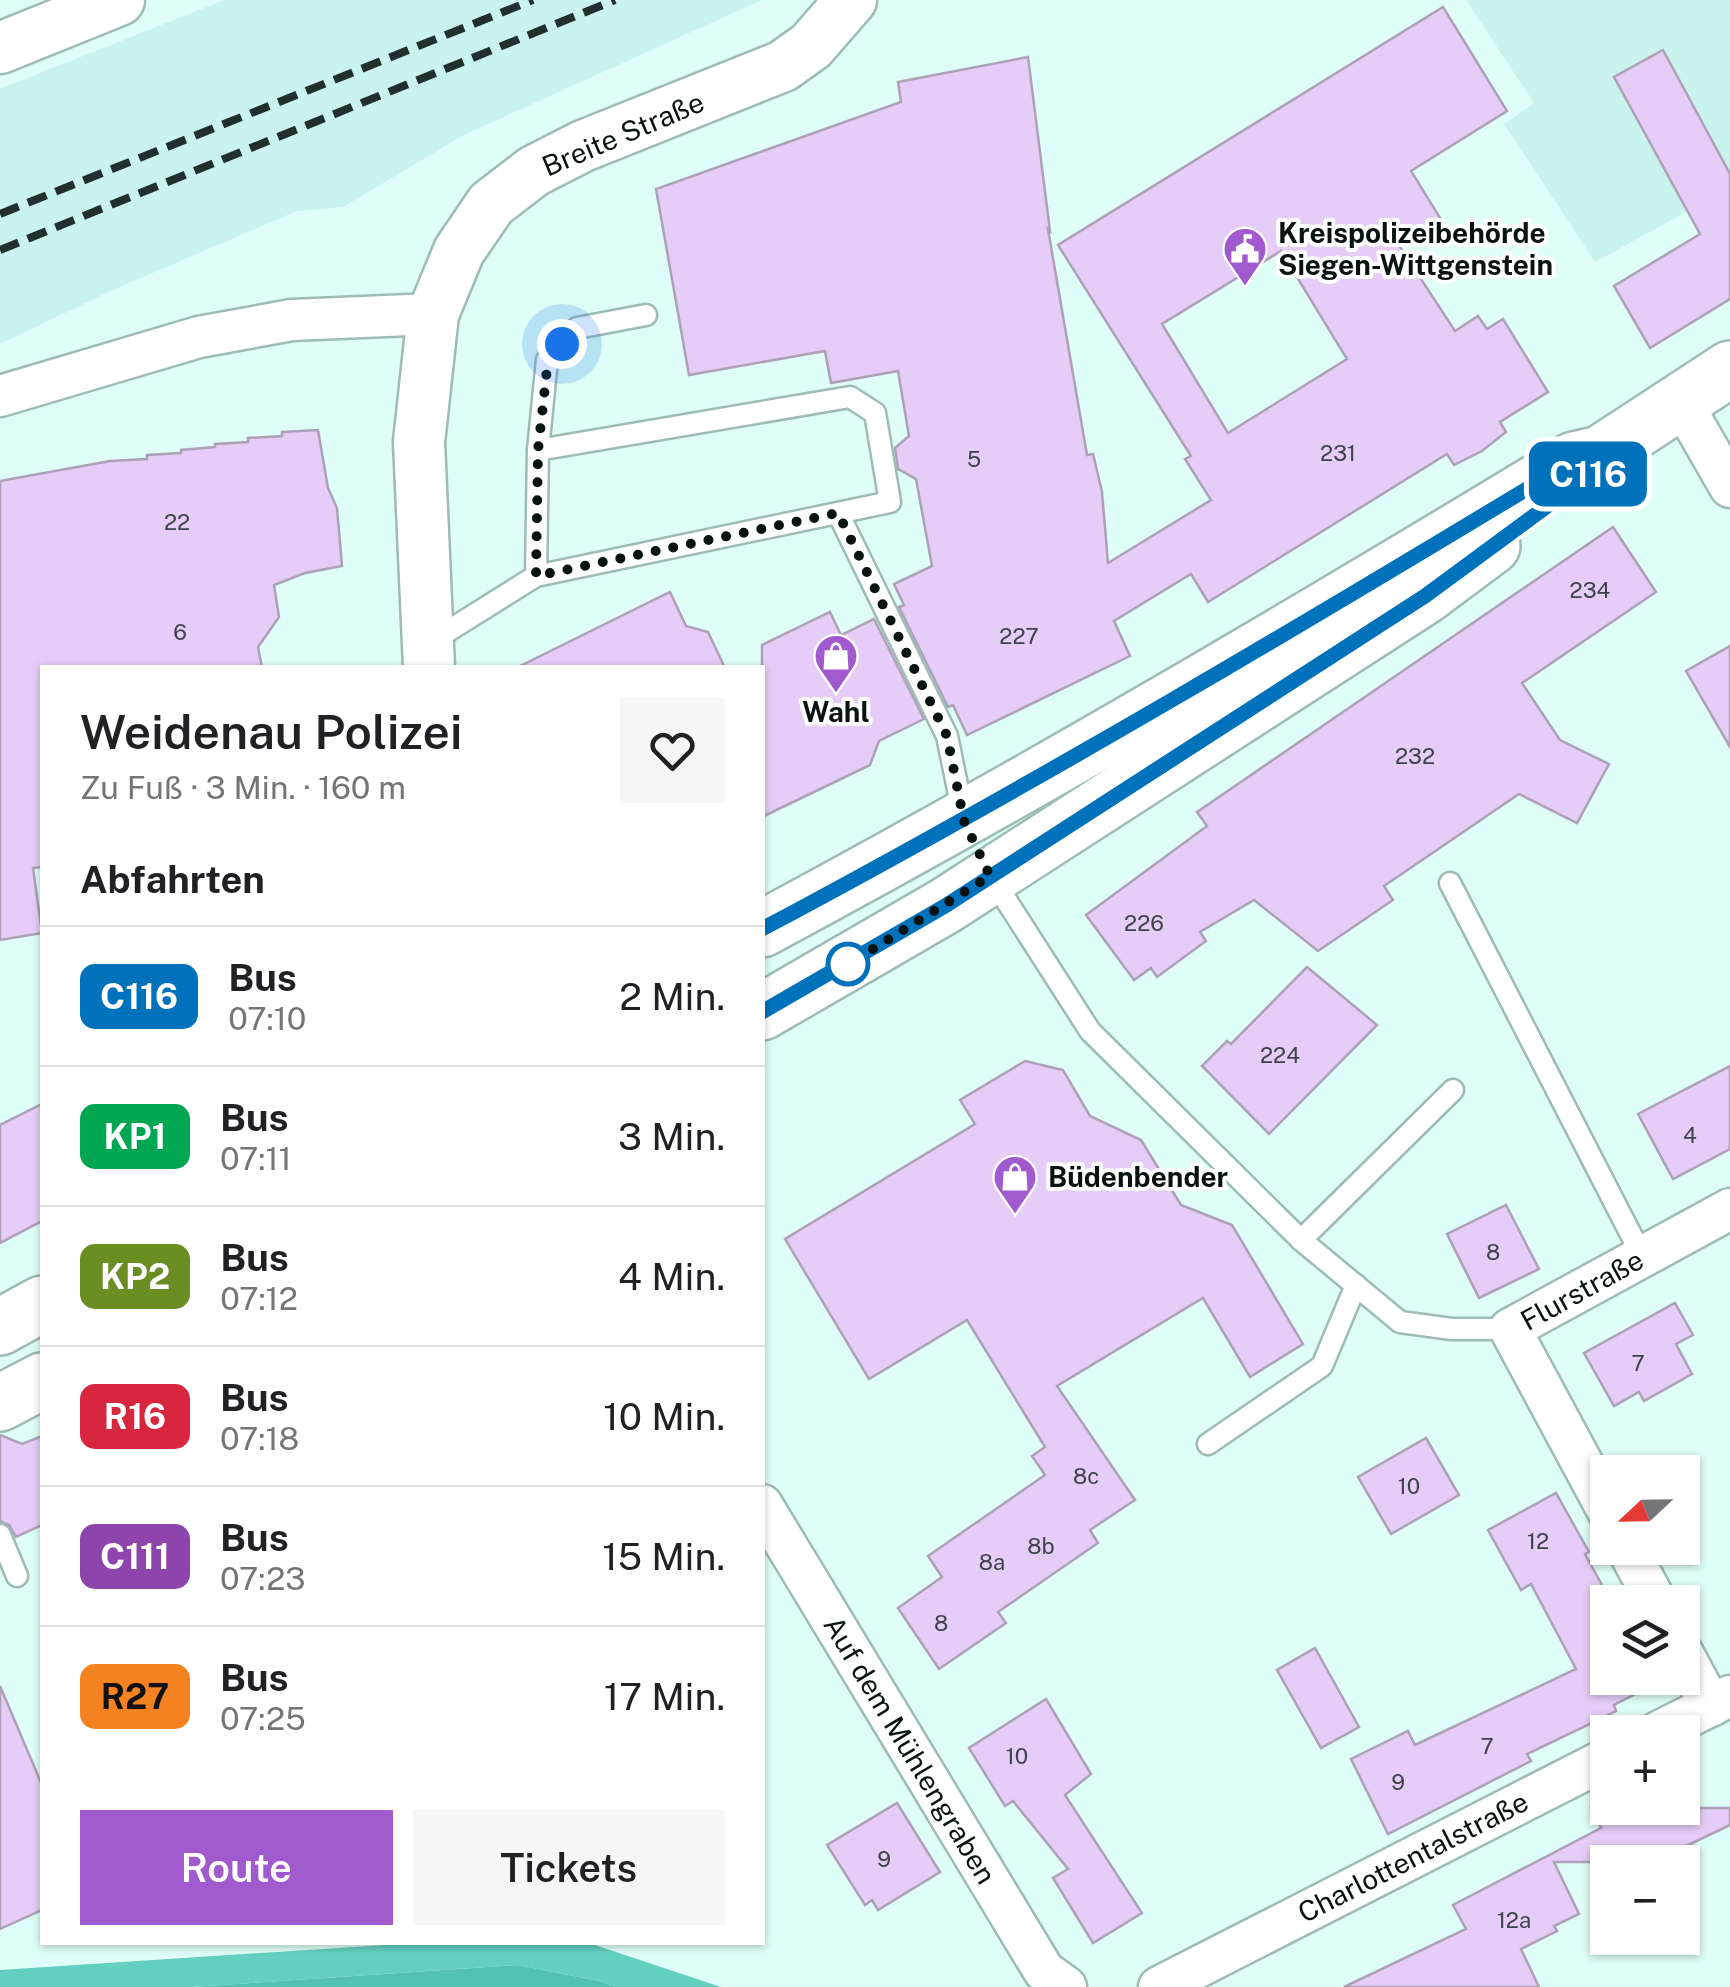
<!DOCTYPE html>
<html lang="de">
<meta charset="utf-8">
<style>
:root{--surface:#fff;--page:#f6f6f6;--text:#202124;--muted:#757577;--line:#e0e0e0;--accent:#a05ace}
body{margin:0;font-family:"Public Sans",sans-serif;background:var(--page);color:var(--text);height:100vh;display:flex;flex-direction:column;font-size:38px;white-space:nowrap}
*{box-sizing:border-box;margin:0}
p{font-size:32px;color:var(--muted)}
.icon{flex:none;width:55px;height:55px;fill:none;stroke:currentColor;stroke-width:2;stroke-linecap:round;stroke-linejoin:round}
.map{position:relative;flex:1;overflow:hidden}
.side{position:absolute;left:40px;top:665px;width:725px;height:1280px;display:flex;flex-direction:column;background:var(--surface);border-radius:0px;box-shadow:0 2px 8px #0004}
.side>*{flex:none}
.badge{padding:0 20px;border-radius:15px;font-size:35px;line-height:65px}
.needle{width:65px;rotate:248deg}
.tools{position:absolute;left:1590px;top:1455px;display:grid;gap:20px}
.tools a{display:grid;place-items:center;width:110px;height:110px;border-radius:0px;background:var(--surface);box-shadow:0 2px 8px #0004;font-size:50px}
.you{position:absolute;width:50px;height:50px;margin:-25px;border:8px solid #fff;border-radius:50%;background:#1a73e8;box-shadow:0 0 0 15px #1a73e833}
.map>.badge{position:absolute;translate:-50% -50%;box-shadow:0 0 0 5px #fff}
h2{padding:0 40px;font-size:38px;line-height:90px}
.round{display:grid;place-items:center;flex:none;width:105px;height:105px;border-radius:0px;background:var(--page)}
.overview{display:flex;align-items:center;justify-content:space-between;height:170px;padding:0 40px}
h1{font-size:48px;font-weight:600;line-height:75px}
.primary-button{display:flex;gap:20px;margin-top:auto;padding:20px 40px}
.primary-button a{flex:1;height:115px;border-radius:0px;background:var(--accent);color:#fff;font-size:40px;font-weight:600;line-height:115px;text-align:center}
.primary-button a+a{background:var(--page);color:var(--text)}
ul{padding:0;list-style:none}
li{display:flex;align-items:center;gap:30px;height:140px;padding:0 40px;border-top:2px solid var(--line)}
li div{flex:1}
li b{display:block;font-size:38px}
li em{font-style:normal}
li .badge{min-width:110px;font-weight:700;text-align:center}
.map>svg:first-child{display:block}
.built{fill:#cbf3ed}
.forest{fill:#62cfbf}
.water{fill:#53c2b2}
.building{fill:#e5cdf7;stroke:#ada1b7;stroke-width:2.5;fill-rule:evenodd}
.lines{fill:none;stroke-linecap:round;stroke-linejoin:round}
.service-casing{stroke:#9ebcb6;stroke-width:25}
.minor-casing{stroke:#9ebcb6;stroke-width:45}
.tertiary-casing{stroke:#9ebcb6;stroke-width:55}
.secondary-casing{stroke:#9ebcb6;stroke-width:60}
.service{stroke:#fff;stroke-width:20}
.minor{stroke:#fff;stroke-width:40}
.tertiary{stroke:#fff;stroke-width:50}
.secondary{stroke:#fff;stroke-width:55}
.rail{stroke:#22302d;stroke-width:8;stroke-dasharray:20 10;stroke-linecap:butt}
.line-casing{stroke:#fff;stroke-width:22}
.line{stroke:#0072bc;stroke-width:15}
.walk{stroke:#081311;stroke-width:10;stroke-dasharray:0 18}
.stop-dot{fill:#fff;stroke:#0072bc;stroke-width:5}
.labels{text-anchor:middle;stroke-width:8;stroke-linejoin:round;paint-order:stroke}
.number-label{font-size:22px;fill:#3f424a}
.street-label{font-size:28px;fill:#081311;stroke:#fff}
.poi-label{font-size:28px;font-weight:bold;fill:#081311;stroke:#fff;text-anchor:start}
</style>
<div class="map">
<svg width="1730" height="1987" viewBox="0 0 1730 1987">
<rect width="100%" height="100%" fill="#dffef8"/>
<g class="built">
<path d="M 224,0 L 762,0 L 464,135 L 343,207 L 297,211 L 113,290 L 0,344 L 0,89 Z"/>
<path d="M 1466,0 L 1730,0 L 1730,188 L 1595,262 L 1504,124 L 1534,103 Z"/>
</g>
<path class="forest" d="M 430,1942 L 589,1943 L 721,1987 L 615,1987 L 599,1981 L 518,1965 L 191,1987 L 0,1987 L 0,1970 Z"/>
<path class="water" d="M 518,1965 L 599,1981 L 615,1987 L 191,1987 Z"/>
<g class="building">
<path d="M 1443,7 L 1507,111 L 1411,171 L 1442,221 L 1400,247 L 1455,331 L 1478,316 L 1487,329 L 1503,319 L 1548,392 L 1500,422 L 1506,432 L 1482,451 L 1454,465 L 1447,454 L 1208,602 L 1191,574 L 1114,621 L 1130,656 L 967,735 L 953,705 L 948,707 L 899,607 L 904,605 L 894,584 L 932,566 L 916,479 L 898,469 L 895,448 L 909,436 L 898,371 L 831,383 L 825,351 L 689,375 L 656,189 L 901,102 L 898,82 L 1028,57 L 1050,231 L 1048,229 L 1087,455 L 1093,454 L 1102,492 L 1108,563 L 1211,500 L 1185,459 L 1191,456 L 1058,245 ZM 1281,251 L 1347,359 L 1228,433 L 1162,324 Z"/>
<path d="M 1663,50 L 1730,174 L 1730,299 L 1650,348 L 1614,286 L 1700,234 L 1614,77 Z"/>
<path d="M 318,430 L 328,488 L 337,508 L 342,566 L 305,573 L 274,585 L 279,617 L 258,647 L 262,668 L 42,668 L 42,867 L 33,868 L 42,933 L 0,940 L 0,481 L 110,461 L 147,459 L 147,455 L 181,453 L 181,450 L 215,447 L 215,444 L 248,442 L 248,438 L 282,436 L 282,432 Z"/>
<path d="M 1613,527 L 1656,592 L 1522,683 L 1560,740 L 1609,764 L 1577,823 L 1519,794 L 1384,886 L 1393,900 L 1318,951 L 1254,900 L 1200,932 L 1206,941 L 1157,977 L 1151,968 L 1134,980 L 1086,915 L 1207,826 L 1197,812 Z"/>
<path d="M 670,592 L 686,626 L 708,632 L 725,668 L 516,668 Z"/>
<path d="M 830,612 L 841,635 L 874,619 L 924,719 L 879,741 L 870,765 L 762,817 L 762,645 Z"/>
<path d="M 1730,646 L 1730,747 L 1686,671 Z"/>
<path d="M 1307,967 L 1377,1025 L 1269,1134 L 1202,1066 L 1227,1041 L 1231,1044 Z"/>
<path d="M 1025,1061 L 1063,1070 L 1090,1116 L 1141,1140 L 1181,1205 L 1232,1225 L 1303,1344 L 1250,1377 L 1203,1298 L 1057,1386 L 1135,1500 L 1090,1530 L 1098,1543 L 998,1612 L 1006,1623 L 939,1669 L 898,1608 L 942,1577 L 928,1556 L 1045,1475 L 1032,1456 L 1045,1447 L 967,1320 L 869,1379 L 785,1239 L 975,1124 L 960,1100 Z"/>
<path d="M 1730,1066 L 1730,1149 L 1673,1179 L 1638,1114 Z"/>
<path d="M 42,1104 L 42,1221 L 0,1243 L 0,1125 Z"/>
<path d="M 1506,1205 L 1539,1269 L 1479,1298 L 1447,1234 Z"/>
<path d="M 1675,1303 L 1693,1335 L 1676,1344 L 1692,1374 L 1644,1401 L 1639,1392 L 1614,1406 L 1584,1353 Z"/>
<path d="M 0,1435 L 22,1444 L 42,1436 L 42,1525 L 16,1537 L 9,1525 L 0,1521 Z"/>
<path d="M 1426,1438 L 1459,1495 L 1391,1534 L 1358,1477 Z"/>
<path d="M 1556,1493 L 1589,1552 L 1585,1554 L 1608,1596 L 1608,1678 L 1667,1678 L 1614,1705 L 1616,1711 L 1608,1715 L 1608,1727 L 1602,1718 L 1527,1754 L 1531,1761 L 1388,1834 L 1351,1759 L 1408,1731 L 1415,1745 L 1576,1669 L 1531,1584 L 1521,1590 L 1488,1530 Z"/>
<path d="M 1315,1648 L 1359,1727 L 1321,1748 L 1277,1670 Z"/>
<path d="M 0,1686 L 42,1785 L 42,1910 L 0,1929 Z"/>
<path d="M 1046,1699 L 1091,1774 L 1065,1795 L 1142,1913 L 1093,1943 L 1053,1878 L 1068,1869 L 1013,1801 L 1005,1806 L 969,1748 Z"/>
<path d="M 897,1803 L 940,1872 L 878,1910 L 872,1900 L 865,1905 L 827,1845 Z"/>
<path d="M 1591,1808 L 1730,1808 L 1730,1825 L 1653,1862 L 1554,1862 L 1579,1914 L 1554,1926 L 1557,1931 L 1521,1949 L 1539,1987 L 1344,1987 L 1466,1929 L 1453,1905 L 1601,1828 Z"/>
</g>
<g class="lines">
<defs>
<g id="service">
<path d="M 538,450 L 547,360 L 577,328 L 646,315"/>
<path d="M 838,513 L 947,736 L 963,814"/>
<path d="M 429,643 L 536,576 L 890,502 L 875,413 L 850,397 L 538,450 L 536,576"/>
<path d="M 992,878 L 1090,1031 L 1301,1240 L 1400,1322 L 1452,1329 L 1510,1329"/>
<path d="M 1450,883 L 1642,1256"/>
<path d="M 1301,1240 L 1453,1090"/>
<path d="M 1208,1444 L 1322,1366 L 1356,1285"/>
<path d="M 0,1535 L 17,1576"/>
</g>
<g id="minor">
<path d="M 0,396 L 199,337 L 292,320 L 433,314"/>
<path d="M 1680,400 L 1730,487"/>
<path d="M 762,1505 L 1044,1971 L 1066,1987"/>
<path d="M 1608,1511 L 1510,1329 L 1730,1209"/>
<path d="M 1627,1548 L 1656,1602"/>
<path d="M 1682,1652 L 1711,1706"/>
<path d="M 1658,1732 L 1730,1696"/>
<path d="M 1159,1987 L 1608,1758"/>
</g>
<g id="tertiary">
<path d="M 0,48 L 119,0"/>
<path d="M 429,668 L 419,442 L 433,314 L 459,251 L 491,204 L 534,171 L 583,146 L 783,66 L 811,46 L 851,0"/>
</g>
<g id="secondary">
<path d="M 762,929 C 1038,781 1307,622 1574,460 L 1600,454 L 1730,369"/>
<path d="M 762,1012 L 945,906 L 1425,596 L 1492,546"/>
<path d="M 0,1327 L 42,1304"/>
<path d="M 0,1403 L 42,1381"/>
</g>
</defs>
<use href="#service" class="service-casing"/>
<use href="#minor" class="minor-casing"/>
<use href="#tertiary" class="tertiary-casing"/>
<use href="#secondary" class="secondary-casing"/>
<use href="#service" class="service"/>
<use href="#minor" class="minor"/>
<use href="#tertiary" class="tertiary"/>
<use href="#secondary" class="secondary"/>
<g class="rail">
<path d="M 0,214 L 533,0"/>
<path d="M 0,250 L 615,0"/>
</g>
</g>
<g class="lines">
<defs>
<path id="line" d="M 762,929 C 1040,781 1309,621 1578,458 L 1600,454 L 1588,476 L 1425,596 L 945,906 L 762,1012"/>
</defs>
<use href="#line" class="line-casing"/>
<use href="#line" class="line"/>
<path class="walk" d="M 562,344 L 548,360 L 538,450 L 536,576 L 838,513 L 947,736 L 964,821 L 990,876 L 844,967 L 848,964"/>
</g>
<defs>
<symbol id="civic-pin" viewBox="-11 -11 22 30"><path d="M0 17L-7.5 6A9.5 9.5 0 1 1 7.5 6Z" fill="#a05ace" stroke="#fff"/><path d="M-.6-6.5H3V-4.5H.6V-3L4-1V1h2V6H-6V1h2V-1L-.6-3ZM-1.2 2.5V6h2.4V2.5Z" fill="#fff"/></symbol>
<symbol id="shop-pin" viewBox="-11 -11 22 30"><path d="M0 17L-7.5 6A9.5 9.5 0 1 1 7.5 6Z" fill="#a05ace" stroke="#fff"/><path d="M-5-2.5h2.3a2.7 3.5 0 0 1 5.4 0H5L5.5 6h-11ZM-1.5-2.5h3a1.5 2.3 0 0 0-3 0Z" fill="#fff"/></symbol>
</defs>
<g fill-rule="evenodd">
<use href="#civic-pin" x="1220" y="224" width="50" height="68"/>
<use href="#shop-pin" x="811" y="631" width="50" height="68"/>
<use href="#shop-pin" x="990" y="1152" width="50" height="68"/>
</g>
<circle class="stop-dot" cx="848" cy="964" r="20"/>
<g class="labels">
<g class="number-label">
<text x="1338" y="461">231</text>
<text x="974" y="467">5</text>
<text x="177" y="530">22</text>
<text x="1590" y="598">234</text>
<text x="180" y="640">6</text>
<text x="1019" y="644">227</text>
<text x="1415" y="764">232</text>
<text x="1144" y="931">226</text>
<text x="1280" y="1063">224</text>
<text x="1690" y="1143">4</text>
<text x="1493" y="1260">8</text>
<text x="1638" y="1371">7</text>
<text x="1086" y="1484">8c</text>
<text x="1409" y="1494">10</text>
<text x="1538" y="1549">12</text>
<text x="1041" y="1554">8b</text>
<text x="992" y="1570">8a</text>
<text x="941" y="1631">8</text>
<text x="1487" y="1754">7</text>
<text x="1017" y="1764">10</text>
<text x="1398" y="1790">9</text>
<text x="884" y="1867">9</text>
<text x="1514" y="1928">12a</text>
</g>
<g class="street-label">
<text transform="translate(623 134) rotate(-23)" y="10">Breite Straße</text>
<text transform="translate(1582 1290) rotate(-29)" y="10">Flurstraße</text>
<text transform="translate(910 1750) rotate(59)" y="10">Auf dem Mühlengraben</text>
<text transform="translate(1413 1857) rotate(-27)" y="10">Charlottentalstraße</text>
</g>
<g class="poi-label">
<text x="1278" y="243">Kreispolizeibehörde<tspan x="1278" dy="32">Siegen-Wittgenstein</tspan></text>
<text x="836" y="722" text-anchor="middle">Wahl</text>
<text x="1048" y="1187">Büdenbender</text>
</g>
</g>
</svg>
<div class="tools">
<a><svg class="needle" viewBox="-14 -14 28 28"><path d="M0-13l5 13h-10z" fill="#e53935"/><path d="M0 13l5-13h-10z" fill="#757577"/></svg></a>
<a><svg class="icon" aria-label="layers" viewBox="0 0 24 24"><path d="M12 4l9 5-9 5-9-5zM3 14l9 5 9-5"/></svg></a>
<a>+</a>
<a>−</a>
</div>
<div class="you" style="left:562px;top:344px"></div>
<b class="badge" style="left:1588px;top:474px;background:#0072bc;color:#fff">C116</b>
<section class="side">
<div class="overview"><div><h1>Weidenau Polizei</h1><p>Zu Fuß · 3 Min. · 160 m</p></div><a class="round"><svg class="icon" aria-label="heart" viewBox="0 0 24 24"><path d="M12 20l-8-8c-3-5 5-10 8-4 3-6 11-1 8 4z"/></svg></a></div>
<h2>Abfahrten</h2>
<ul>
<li><span class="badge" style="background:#0072bc;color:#fff">C116</span><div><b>Bus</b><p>07:10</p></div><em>2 Min.</em></li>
<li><span class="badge" style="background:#00a651;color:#fff">KP1</span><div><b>Bus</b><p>07:11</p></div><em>3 Min.</em></li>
<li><span class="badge" style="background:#6b8e23;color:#fff">KP2</span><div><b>Bus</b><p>07:12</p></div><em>4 Min.</em></li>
<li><span class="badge" style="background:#d7263d;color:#fff">R16</span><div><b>Bus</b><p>07:18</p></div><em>10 Min.</em></li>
<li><span class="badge" style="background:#8e44ad;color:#fff">C111</span><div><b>Bus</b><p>07:23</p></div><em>15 Min.</em></li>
<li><span class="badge" style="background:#f58220;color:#111">R27</span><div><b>Bus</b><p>07:25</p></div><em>17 Min.</em></li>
</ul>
<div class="primary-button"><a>Route</a><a>Tickets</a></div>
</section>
</div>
